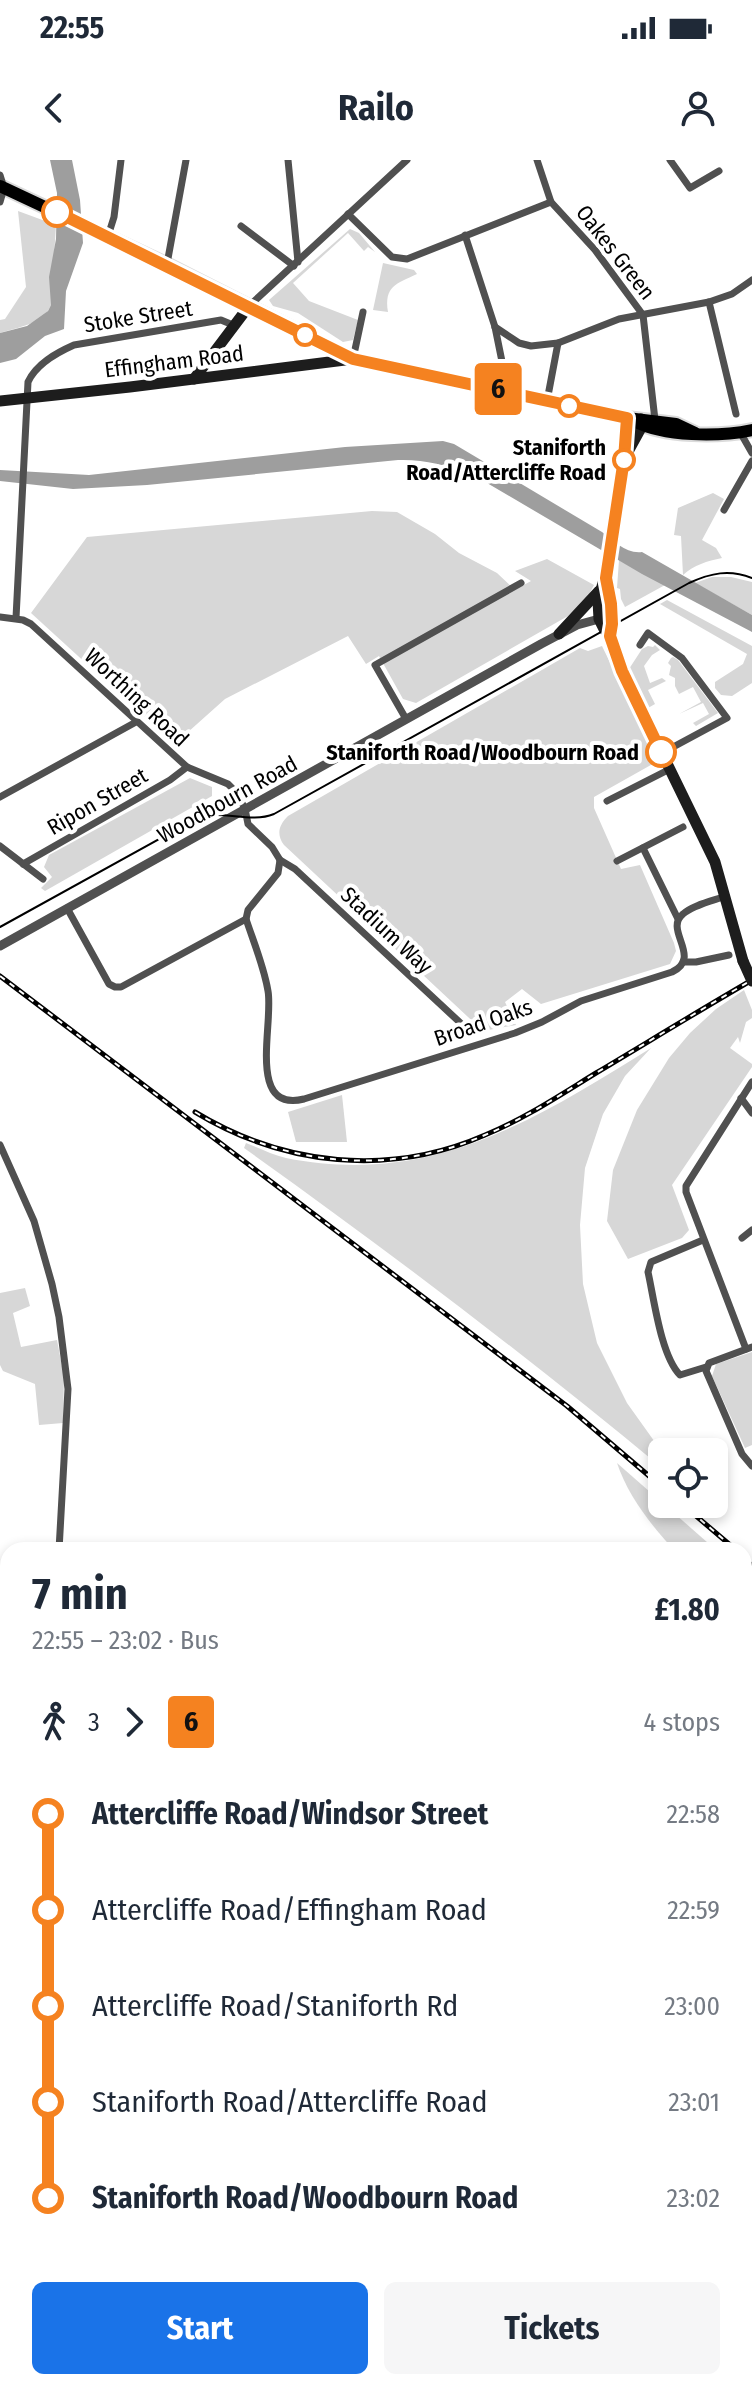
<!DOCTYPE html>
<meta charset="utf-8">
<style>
:root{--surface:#fff;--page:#f6f6f7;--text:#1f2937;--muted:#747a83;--accent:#1a73e8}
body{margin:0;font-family:"Fira Sans Condensed",sans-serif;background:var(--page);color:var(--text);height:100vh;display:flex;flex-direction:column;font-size:30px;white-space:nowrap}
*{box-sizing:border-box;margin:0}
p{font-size:26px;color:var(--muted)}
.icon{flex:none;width:44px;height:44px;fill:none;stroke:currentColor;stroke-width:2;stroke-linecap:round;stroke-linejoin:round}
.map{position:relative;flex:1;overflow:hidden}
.details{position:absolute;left:0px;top:1382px;width:752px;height:848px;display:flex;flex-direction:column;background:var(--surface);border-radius:24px 24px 0 0;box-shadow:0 4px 12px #0003}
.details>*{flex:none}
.badge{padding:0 16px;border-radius:6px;font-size:28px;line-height:52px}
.controls{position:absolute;left:648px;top:1278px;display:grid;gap:16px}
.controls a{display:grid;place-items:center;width:80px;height:80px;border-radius:12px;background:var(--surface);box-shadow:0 4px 12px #0003;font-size:40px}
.map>.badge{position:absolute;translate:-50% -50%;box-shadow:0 0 0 4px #fff}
.legs{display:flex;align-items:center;gap:12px;height:88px;padding:0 32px;font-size:26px}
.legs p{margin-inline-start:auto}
.headline{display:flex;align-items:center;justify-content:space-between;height:136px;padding:0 32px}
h1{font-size:44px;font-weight:700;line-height:60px}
.button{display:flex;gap:16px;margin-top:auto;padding:16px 32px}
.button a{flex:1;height:92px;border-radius:12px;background:var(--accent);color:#fff;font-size:32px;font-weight:700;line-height:92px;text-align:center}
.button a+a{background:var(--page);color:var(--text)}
ul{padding:0 32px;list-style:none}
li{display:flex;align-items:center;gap:28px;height:96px;font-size:30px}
li i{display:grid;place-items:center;width:12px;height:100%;margin:0 10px;background:currentColor}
li i::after{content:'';width:20px;height:20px;margin:-10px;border:6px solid;border-radius:50%;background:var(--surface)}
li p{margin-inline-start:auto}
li:first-child i{background:linear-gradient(#0000 50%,currentColor 0)}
li:last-child i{background:linear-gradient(currentColor 50%,#0000 0)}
.status{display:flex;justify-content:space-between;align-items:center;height:56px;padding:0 40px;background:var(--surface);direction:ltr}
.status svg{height:22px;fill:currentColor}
header{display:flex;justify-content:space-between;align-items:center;height:104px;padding:0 32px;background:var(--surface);font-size:36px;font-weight:700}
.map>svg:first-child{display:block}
.green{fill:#d7d7d7}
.water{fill:#9e9e9e}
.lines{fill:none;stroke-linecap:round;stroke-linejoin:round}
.primary-casing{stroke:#dbdbdb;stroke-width:16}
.trunk-casing{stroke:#dbdbdb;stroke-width:16}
.minor{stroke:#505050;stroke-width:7}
.tertiary{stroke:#505050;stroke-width:9}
.secondary{stroke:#1d1d1d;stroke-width:11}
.primary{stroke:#000;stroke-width:12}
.trunk{stroke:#000;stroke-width:12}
.tram{stroke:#000;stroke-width:2}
.rail-casing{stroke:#000;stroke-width:5}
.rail{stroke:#fff;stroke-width:2;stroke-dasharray:6;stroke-linecap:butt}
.secondary-bridge{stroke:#1d1d1d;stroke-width:11}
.line-1-casing{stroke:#fff;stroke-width:18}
.line-1{stroke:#f58220;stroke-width:12}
.stop-1-dot{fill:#fff;stroke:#f58220;stroke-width:4}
.labels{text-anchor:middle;stroke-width:8;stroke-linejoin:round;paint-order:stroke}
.street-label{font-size:22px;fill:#000;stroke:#fff}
.stop-label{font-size:22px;font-weight:bold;fill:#000;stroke:#fff;text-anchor:end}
</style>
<div class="status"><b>22:55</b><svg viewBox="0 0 49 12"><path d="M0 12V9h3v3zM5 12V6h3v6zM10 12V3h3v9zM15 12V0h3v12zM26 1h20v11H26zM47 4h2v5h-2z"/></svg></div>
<header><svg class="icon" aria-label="back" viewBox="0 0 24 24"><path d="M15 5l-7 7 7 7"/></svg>Railo<svg class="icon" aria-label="person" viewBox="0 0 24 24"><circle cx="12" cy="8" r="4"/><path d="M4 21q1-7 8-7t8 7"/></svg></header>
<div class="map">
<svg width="752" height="2230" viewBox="0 0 752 2230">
<rect width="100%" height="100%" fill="#fff"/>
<g class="green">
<path d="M 18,51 L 56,65 L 51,145 C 43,165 17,167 0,173 L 0,160 L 5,159 L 26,127 Z"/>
<path d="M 350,69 L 359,73 L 375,92 L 368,87 L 364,91 L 348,73 L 293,123 L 309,141 L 358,160 L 353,180 L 343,182 L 298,153 L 273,146 L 269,140 Z"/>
<path d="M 383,103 L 414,110 L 417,114 C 396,124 384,126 388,152 L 373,150 Z"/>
<path d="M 713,333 L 724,339 L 702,380 L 716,388 L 722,398 C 707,401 694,405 683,415 L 681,376 L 674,375 L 678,348 Z"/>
<path d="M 372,351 L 397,352 L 435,374 L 459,393 L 497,413 L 515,430 L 531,421 L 515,411 L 547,399 L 594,425 L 586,440 L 568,456 L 416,543 L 403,539 L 379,496 L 366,504 L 348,476 L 225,539 L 178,581 L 171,581 L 31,453 L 87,377 Z"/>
<path d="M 619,400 L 665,425 L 625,447 L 621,439 L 620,429 L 617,428 Z"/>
<path d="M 712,417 L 731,417 L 752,422 L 752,455 L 695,423 Z"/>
<path d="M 667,440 L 752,486 L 752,523 L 732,536 L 721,535 L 715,528 L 715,522 L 743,504 L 747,494 L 660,444 Z"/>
<path d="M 655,485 L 660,490 L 652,495 L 644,506 L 650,523 L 662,518 L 666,521 L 648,530 L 655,544 L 648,548 L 629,509 L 642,489 L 648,486 L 653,487 Z"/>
<path d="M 602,486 L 658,601 L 594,637 L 594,648 L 621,709 L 640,705 L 674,783 L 676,791 L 670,804 L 541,844 L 522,829 L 505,842 L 516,865 L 483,871 L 284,685 C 276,674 279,665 288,656 L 580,488 L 588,491 Z"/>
<path d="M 673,497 L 678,500 L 718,553 L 696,566 L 693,563 L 709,554 L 703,543 L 679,554 L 701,542 L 693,527 L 679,534 L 675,526 L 675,518 L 669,515 L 671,506 L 668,503 L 671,498 Z"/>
<path d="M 190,618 L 212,627 L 212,636 L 45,731 L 41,728 L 52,717 L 44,707 L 49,695 Z"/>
<path d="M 744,830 L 752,850 L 752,858 L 746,862 L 740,883 L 738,877 L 730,888 L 752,904 L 752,907 L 672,1025 L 689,1070 L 682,1078 L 628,1099 L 607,1061 L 613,1010 L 637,950 L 669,898 L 690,873 L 716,849 Z"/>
<path d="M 651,888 L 625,916 L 603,954 L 585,1008 L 580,1065 L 583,1124 L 597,1183 L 627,1243 L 662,1292 L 662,1308 C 527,1196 387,1090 244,988 L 246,983 C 259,988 273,995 286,998 C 430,1027 535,960 651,888 Z"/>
<path d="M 342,935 L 347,982 L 296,982 L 288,952 Z"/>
<path d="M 25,1128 L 30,1146 L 13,1153 L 21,1187 L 57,1180 L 64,1217 L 63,1263 L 39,1265 L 35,1224 L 3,1211 L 0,1205 L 0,1133 Z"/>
<path d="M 752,1192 L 752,1285 L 745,1288 L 712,1216 L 716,1204 Z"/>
<path d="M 617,1303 L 716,1390 L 674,1390 C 651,1365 628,1336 617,1303 Z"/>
<path d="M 752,2096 L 752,2230 L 540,2230 L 549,2222 L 744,2222 L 744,2097 Z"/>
</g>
<g class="water">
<path d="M 50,0 L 72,0 L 80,40 L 83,83 L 66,131 L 64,169 L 45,176 L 16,199 L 0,203 L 0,173 L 27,166 L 48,151 L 51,145 L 49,117 L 56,79 L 57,33 Z"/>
<path d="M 443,281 L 454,284 L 602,372 C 614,381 626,394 642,392 L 752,455 L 752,472 L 642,414 L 470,313 C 445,305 423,299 398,300 L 147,325 L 73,329 L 0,321 L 0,310 L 89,315 L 345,287 Z"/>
</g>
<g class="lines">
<defs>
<g id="primary">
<path d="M 0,26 L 166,104 L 353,199 L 627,258 L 676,264 L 695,273"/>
<path d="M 634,261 C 664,277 719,277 752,270"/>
</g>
<g id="trunk">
<path d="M 0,1970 L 8,1969"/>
<path d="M 0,1993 L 8,1990"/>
<path d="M 0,2045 L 8,2031"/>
<path d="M 0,2109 L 8,2133"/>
<path d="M 0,2157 L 8,2177"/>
<path d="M 0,2196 L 8,2216"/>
<path d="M 26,2222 L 30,2230"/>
<path d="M 38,2222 L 41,2230"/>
<path d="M 0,2227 L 2,2230"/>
</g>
</defs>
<use href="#primary" class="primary-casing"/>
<use href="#trunk" class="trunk-casing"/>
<g class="minor">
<path d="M 288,0 L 298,102"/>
<path d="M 537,0 L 551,42 L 595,90 L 643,155 L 655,260"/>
<path d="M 670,0 L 690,28 L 719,11"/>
<path d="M 0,15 L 4,28 L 0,42"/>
<path d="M 348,54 L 392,97 L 407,99 L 551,42"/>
<path d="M 241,66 L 294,106"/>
<path d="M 465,75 L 495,167 L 508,231"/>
<path d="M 108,76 L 114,57 L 121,0"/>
<path d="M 167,104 L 186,0"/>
<path d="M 709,142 L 736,254"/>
<path d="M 249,146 L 407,0"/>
<path d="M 495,167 L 519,183 L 531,186 L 558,183 L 619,159 L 709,142 L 732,134 L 752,120"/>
<path d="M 353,199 L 363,152"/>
<path d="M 547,241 L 558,183"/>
<path d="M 740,272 L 752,293"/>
<path d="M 724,350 L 752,301"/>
<path d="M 0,457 L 23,460 L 31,464 L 187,607 L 228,624 L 237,633 L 245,649 L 248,664 L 272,687 L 280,700 L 278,713 L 248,750 L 246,759 C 254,783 264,807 268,831 C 274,863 246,953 304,939 L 515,873 L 542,862 L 581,841 L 672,812 C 703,797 663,770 683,754 C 693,745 712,741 726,736"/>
<path d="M 16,458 L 28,222 C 36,204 56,193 74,185 L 221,160 L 233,165"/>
<path d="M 640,485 L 648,473 L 682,498 L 727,558 L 662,593"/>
<path d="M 406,559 L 375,505 L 521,423"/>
<path d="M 0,637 L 136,562"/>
<path d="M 607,641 L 670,609"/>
<path d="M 0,686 L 43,719"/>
<path d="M 643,688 L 678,759"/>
<path d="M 280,700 L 295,709 L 468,870"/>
<path d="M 617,701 L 683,667"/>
<path d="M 23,704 L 170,620 L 187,607"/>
<path d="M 67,748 L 109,824 L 115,827 L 121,827 L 246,759"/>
<path d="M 683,802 L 696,802 L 729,795"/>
<path d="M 741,938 L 752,953"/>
<path d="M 0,985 L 34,1061 L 52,1124 L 59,1157 L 68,1229 L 59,1390"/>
<path d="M 742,1078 L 752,1070"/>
<path d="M 703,1080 L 651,1102 L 648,1112 C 654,1139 661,1196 680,1215 L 706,1207"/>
<path d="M 752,1187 L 709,1203 L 706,1211 L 742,1294 L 752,1306"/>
<path d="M 746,1189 L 686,1032 L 686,1026 L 752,922"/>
<path d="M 0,1528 L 8,1528"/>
<path d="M 744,1567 L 752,1560"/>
<path d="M 744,1668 L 750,1677 L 749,1684 L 744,1690"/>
<path d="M 744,2089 L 752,2089"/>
<path d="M 150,2222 L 152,2230"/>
<path d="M 236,2222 L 237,2230"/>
<path d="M 507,2222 L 515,2230"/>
<path d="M 334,2230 L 338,2222"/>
<path d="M 453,2230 L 457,2222"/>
</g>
<path class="tertiary" d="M 0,786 L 541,484 L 577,465 L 599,459"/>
<g class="secondary">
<path d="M 194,219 L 249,146"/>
<path d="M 0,241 L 130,227 L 353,199"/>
<path d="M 627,258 L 624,299 L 609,401 L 598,441 L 599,459 L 604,469 L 610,476 L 622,511 L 715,702 L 743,801"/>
<path d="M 625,297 L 642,266 L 641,259"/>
<path d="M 606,418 C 609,438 614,456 610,476"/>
<path d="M 559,474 L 599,431"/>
</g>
<use href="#primary" class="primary"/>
<use href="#trunk" class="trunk"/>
<path class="tram" d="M 0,767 L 197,658 C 223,649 249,664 274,654 L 689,423 C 711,413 729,409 752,418"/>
<defs>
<g id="rail">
<path d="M 0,816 L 567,1246 L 662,1327"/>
<path d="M 195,952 C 284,1006 389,1017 485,975 C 524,959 560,935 596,913 C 648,882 700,850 752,820"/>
<path d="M 682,1344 L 736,1390"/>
<path d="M 744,1398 L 752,1406"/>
</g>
</defs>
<use href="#rail" class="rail-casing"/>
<use href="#rail" class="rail"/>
<path class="secondary-bridge" d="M 743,801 L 752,821"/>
</g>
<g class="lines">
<defs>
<path id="line-1" d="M 57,52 L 353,199 L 627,258 L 624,299 L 606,418 L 611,444 L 612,464 L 610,476 L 622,511 L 661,592"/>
</defs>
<use href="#line-1" class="line-1-casing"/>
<use href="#line-1" class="line-1"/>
</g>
<g class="stop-1-dot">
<circle cx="57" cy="52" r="14"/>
<circle cx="305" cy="175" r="10"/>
<circle cx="569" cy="246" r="10"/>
<circle cx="624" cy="300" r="10"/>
<circle cx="661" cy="592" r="14"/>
</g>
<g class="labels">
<g class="street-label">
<text transform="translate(616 92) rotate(52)" y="8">Oakes Green</text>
<text transform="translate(138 156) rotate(-9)" y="8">Stoke Street</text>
<text transform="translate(174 201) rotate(-7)" y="8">Effingham Road</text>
<text transform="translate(137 537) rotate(43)" y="8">Worthing Road</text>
<text transform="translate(227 639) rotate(-29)" y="8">Woodbourn Road</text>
<text transform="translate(97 641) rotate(-30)" y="8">Ripon Street</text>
<text transform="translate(387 770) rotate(43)" y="8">Stadium Way</text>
<text transform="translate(483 862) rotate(-19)" y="8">Broad Oaks</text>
</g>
<g class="stop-label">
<text x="606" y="295">Staniforth<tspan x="606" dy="25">Road/Attercliffe Road</tspan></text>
<text x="639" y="600">Staniforth Road/Woodbourn Road</text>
</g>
</g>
</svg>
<div class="controls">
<a><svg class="icon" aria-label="locate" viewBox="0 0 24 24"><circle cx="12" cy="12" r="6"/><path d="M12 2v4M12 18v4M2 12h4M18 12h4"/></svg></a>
</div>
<b class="badge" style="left:498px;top:229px;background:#f58220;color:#111">6</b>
<section class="details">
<div class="headline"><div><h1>7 min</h1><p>22:55 – 23:02 · Bus</p></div><b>£1.80</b></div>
<div class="legs"><svg class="icon" aria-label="walk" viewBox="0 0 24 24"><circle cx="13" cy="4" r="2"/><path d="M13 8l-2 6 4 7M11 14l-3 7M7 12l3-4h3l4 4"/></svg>3<svg class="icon" aria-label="forward" viewBox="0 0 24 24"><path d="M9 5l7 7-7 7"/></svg><b class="badge" style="background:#f58220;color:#111">6</b><p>4 stops</p></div>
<ul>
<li><i style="color:#f58220"></i><b>Attercliffe Road/Windsor Street</b><p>22:58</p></li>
<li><i style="color:#f58220"></i><span>Attercliffe Road/Effingham Road</span><p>22:59</p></li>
<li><i style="color:#f58220"></i><span>Attercliffe Road/Staniforth Rd</span><p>23:00</p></li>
<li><i style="color:#f58220"></i><span>Staniforth Road/Attercliffe Road</span><p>23:01</p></li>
<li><i style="color:#f58220"></i><b>Staniforth Road/Woodbourn Road</b><p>23:02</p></li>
</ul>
<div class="button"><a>Start</a><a>Tickets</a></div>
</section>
</div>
